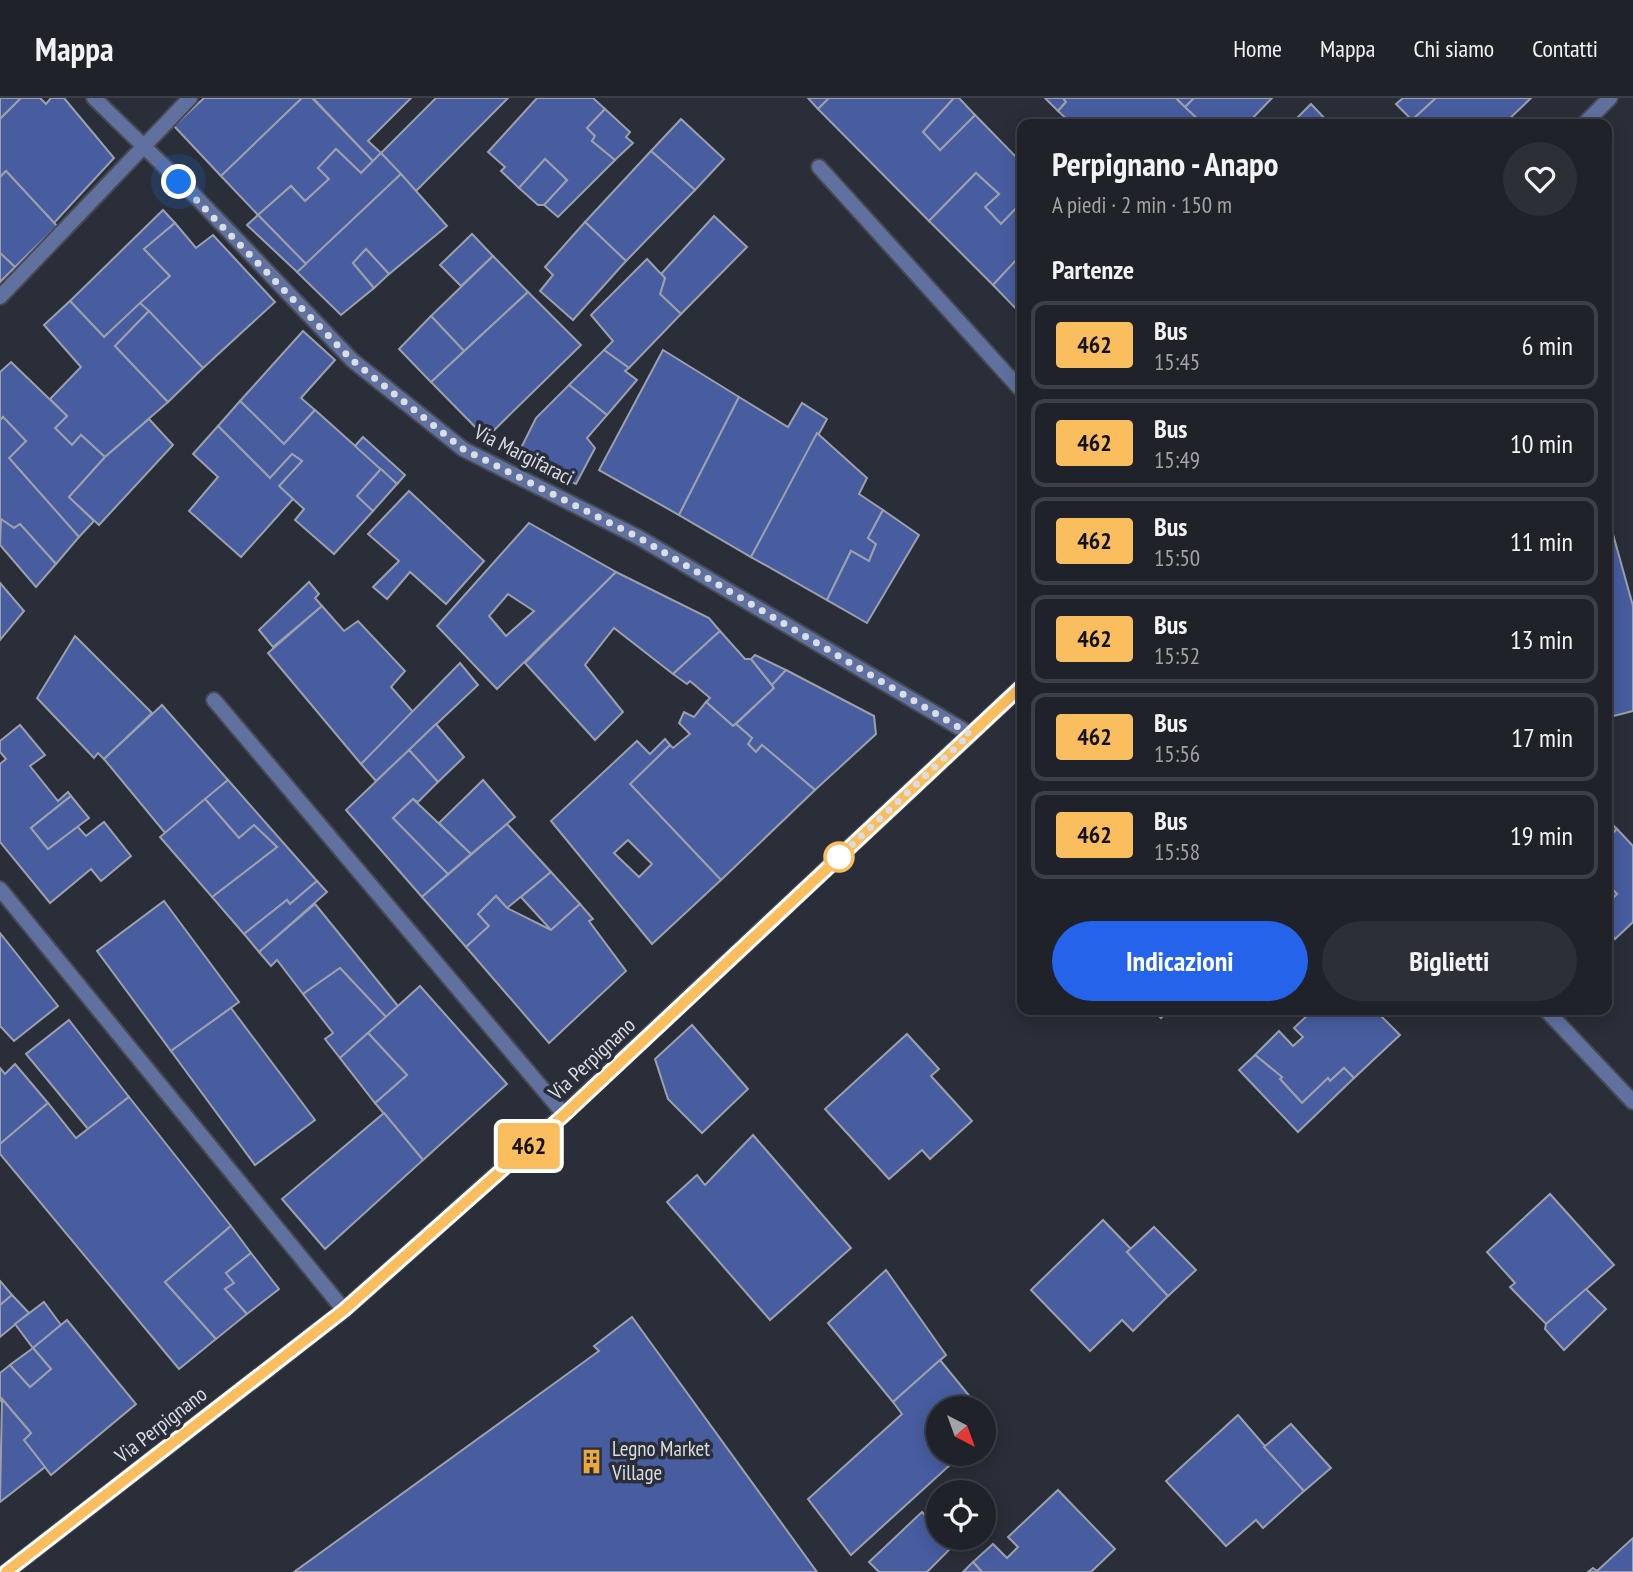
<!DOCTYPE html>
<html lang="it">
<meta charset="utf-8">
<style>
:root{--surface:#20222a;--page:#2d2f36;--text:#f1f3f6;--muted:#a2a4a8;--line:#3d3f47;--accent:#2563eb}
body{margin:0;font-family:"PT Sans Narrow",sans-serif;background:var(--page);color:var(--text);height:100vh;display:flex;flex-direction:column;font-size:26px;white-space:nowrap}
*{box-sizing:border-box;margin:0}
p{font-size:23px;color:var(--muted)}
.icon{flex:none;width:38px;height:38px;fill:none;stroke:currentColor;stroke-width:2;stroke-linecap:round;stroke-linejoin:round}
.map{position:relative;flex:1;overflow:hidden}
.drawer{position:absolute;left:1017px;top:21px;width:595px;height:896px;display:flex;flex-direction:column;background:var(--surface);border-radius:14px;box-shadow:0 4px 18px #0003,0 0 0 2px var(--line)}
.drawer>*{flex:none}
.badge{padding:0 14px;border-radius:5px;font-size:24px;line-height:46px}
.needle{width:46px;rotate:139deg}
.controls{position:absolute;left:926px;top:1298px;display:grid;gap:14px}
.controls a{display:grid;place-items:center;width:70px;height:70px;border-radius:50%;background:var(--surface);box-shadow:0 4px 18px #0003,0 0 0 2px var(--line);font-size:35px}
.you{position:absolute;width:35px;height:35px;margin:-18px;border:5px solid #fff;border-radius:50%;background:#1a73e8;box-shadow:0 0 0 10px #1a73e833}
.map>.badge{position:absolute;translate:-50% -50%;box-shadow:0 0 0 4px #fff}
h2{padding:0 35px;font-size:26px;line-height:63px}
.round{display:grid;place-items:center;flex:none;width:74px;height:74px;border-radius:37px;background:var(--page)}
.head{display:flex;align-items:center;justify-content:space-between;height:119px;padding:0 35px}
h1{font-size:33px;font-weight:800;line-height:52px}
.button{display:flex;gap:14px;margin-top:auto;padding:14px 35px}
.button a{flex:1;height:80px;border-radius:42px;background:var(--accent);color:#fff;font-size:28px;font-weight:800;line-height:80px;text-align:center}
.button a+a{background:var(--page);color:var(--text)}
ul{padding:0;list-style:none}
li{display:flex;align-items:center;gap:21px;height:88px;margin:0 14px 10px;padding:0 21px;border:4px solid var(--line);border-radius:14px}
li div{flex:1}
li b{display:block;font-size:26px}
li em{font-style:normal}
li .badge{min-width:77px;font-weight:700;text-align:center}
header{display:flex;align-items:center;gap:42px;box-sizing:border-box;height:98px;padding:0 35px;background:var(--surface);border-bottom:2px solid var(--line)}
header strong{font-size:33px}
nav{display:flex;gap:38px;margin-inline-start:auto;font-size:24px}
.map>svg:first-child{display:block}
.building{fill:#475da0;stroke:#9ba0ac;stroke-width:2;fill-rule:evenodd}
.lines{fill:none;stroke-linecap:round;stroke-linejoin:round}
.minor-casing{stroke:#464a53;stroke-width:18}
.tertiary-casing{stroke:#464a53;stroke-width:18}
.minor{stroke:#6071a0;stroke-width:14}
.tertiary{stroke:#6071a0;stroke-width:14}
.line-casing{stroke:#fff;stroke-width:16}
.line{stroke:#fabe5f;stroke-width:10}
.walk{stroke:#dadde3;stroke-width:7;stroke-dasharray:0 12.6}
.stop-dot{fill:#fff;stroke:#fabe5f;stroke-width:3.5}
.labels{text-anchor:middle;stroke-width:7;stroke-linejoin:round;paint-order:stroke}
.street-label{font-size:21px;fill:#dadde3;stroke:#2a2e38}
.poi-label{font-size:21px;fill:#dadde3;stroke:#2a2e38;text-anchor:start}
</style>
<header>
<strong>Mappa</strong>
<nav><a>Home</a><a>Mappa</a><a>Chi siamo</a><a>Contatti</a></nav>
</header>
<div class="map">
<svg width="1633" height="1474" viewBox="0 0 1633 1474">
<rect width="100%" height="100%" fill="#2a2e38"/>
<g class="building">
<path d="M 0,0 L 21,0 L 0,21 Z"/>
<path d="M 21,0 L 40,0 L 46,6 L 51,0 L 64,0 L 114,60 L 54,125 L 6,73 L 0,79 L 0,21 Z"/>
<path d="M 204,0 L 302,0 L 221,78 L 174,28 Z"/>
<path d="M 302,0 L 312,0 L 373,63 L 361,75 L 336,51 L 318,70 L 329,81 L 305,103 L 291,88 L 258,117 L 221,78 Z"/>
<path d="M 313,0 L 411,0 L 368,43 L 381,55 L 373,63 Z"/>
<path d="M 436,0 L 508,0 L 416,93 L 381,55 Z"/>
<path d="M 537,0 L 593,0 L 605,11 L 587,30 L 595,38 L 592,43 L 615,62 L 558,119 L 544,107 L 567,82 L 545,61 L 519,90 L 501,73 L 505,69 L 488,54 Z"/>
<path d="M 808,0 L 829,0 L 818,11 Z"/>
<path d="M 829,0 L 954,0 L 923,34 L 940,52 L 975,17 L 1022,65 L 1022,104 L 1001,126 L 985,109 L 999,96 L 976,75 L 929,123 L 818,11 Z"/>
<path d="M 954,0 L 959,0 L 975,17 L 940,52 L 923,34 Z"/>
<path d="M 1045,0 L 1063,0 L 1066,4 L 1058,13 Z"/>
<path d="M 1063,0 L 1176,0 L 1203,26 L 1072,26 L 1058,13 L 1066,4 Z"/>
<path d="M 1176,0 L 1194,0 L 1185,9 Z"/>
<path d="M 1194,0 L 1272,0 L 1247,26 L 1203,26 L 1185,9 Z"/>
<path d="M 1403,0 L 1436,0 L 1412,22 L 1396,6 Z"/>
<path d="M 1436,0 L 1531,0 L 1504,26 L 1416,26 L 1412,22 Z"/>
<path d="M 1311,6 L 1330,26 L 1291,26 Z"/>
<path d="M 605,11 L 630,34 L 626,39 L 633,45 L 615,62 L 592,43 L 595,38 L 587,30 Z"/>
<path d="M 681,21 L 724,61 L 695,92 L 651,53 Z"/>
<path d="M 336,51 L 361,75 L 381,55 L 401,76 L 306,166 L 258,117 L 291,88 L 305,103 L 329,81 L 318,70 Z"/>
<path d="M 651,53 L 695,92 L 626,163 L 585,124 Z"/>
<path d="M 545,61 L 567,82 L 544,107 L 538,107 L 519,90 Z"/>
<path d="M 6,73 L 57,128 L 15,169 L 0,155 L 0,79 Z"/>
<path d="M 976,75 L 999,96 L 985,109 L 1001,126 L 1022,104 L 1022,163 L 1018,160 L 993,187 L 929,123 Z"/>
<path d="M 401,76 L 447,128 L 389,176 L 366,151 L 353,165 L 374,190 L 341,217 L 297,174 Z"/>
<path d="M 163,112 L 175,125 L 144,151 L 170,178 L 104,239 L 70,203 Z"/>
<path d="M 258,117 L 306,166 L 297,174 L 247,127 Z"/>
<path d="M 714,118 L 747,149 L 681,216 L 660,196 L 665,180 L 661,176 Z"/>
<path d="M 585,124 L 626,163 L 573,222 L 540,193 L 553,177 L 545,169 Z"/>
<path d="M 175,125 L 196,150 L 213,137 L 275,204 L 203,270 L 140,205 L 170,178 L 144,151 Z"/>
<path d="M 472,136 L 493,158 L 461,188 L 440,167 Z"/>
<path d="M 366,151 L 389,176 L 374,190 L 353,165 Z"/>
<path d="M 0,155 L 15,169 L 0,184 Z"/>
<path d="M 493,158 L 528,194 L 464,253 L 431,218 Z"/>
<path d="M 1018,160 L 1022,163 L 1022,217 L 993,187 Z"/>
<path d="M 647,161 L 665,180 L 660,196 L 681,216 L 629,270 L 604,252 L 613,243 L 591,217 Z"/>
<path d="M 528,194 L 581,247 L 486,340 L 431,284 Z"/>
<path d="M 70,203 L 104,239 L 140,205 L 149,213 L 115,248 L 168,304 L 105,359 L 81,337 L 72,347 L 55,330 L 67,318 L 50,301 L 81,269 L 44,227 Z"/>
<path d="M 149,213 L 203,270 L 168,304 L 115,248 Z"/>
<path d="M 431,218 L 464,253 L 431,284 L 399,251 Z"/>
<path d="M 303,233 L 335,262 L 301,300 L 315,312 L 284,346 L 240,303 Z"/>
<path d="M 604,252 L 629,270 L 625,273 L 637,282 L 607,317 L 569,287 Z"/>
<path d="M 663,252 L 739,299 L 679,417 L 599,372 Z"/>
<path d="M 11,264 L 67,318 L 55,330 L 72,347 L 81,337 L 105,359 L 69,399 L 94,423 L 79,439 L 9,360 L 26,343 L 3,319 L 0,322 L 0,274 Z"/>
<path d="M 569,287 L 607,317 L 587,340 L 595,350 L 576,386 L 517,358 L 536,320 Z"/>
<path d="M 739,299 L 788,329 L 802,305 L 827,321 L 751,459 L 679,417 Z"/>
<path d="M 240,303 L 284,346 L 315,312 L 381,371 L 357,398 L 373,413 L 334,456 L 295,422 L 304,411 L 279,388 L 302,363 L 292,356 L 270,380 L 218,328 Z"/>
<path d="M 3,319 L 26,343 L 9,360 L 79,439 L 56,466 L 20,426 L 14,430 L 0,421 L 0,322 Z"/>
<path d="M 149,321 L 173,347 L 99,427 L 69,399 L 105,359 Z"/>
<path d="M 218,328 L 270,380 L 292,356 L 302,363 L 279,388 L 293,401 L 241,459 L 189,413 L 218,379 L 193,356 Z"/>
<path d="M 817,335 L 867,380 L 859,396 L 883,412 L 868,440 L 876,446 L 869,463 L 851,453 L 827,502 L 751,459 Z"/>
<path d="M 363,339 L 405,377 L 397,386 L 355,348 Z"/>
<path d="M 381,371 L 397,386 L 373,413 L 357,398 Z"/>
<path d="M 409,393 L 484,463 L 446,506 L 410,474 L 387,501 L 373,489 L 399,463 L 368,436 Z"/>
<path d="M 1606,411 L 1633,508 L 1633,613 L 1606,620 Z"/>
<path d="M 883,412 L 919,437 L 867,525 L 827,502 L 851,453 L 869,463 L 876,446 L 868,440 Z"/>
<path d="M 1,421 L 14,430 L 20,426 L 56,466 L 36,489 L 0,447 Z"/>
<path d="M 529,425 L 616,474 L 497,591 L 437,528 ZM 508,496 L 534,513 L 506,538 L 489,518 Z"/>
<path d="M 616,474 L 709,520 L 720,533 L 673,576 L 614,530 L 585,567 L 623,614 L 595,642 L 525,565 Z"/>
<path d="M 309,484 L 319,496 L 315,500 L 322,508 L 273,549 L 259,532 Z"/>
<path d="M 0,485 L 24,513 L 0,542 Z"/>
<path d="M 322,508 L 344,533 L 358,523 L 405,573 L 391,589 L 414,615 L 361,666 L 268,555 Z"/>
<path d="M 720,533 L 745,561 L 751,561 L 774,590 L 733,628 L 706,604 L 710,600 L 690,583 L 687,586 L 673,576 Z"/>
<path d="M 75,538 L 152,615 L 104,661 L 98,655 L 94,660 L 37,600 Z"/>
<path d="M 755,557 L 786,572 L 772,587 L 751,561 Z"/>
<path d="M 460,565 L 478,587 L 376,683 L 361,666 Z"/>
<path d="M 786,572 L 874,618 L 876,636 L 815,692 L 762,647 L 756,654 L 748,646 L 752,640 L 736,626 L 774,590 L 772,587 Z"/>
<path d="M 706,604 L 733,628 L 736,626 L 752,640 L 748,646 L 756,654 L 762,647 L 815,692 L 721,782 L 630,686 L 670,647 L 673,650 L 690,636 L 679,625 L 684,614 L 694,619 Z"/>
<path d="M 162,607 L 228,682 L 166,736 L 104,661 Z"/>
<path d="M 436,626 L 464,659 L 438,684 L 409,652 Z"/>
<path d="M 20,627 L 45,657 L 30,668 L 58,703 L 68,694 L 71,698 L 31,730 L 48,751 L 77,728 L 86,738 L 104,724 L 131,758 L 101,783 L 91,771 L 50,805 L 0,744 L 0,666 L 6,661 L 0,654 L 0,643 Z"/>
<path d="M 665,641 L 670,647 L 630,686 L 721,782 L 652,846 L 551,723 L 637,643 L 650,656 ZM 628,742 L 652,766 L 639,779 L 614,755 Z"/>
<path d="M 409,652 L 438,684 L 418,704 L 413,701 L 393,720 L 448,776 L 422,799 L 346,712 Z"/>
<path d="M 228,682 L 317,783 L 290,806 L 287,802 L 244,836 L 212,799 L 277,749 L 254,727 L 239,740 L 205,701 Z"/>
<path d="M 483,682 L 515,719 L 471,756 L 439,725 Z"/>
<path d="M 71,698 L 89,720 L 48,751 L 31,730 Z"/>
<path d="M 205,701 L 239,740 L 254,727 L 277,749 L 212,799 L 160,739 Z"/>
<path d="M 413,701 L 471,756 L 448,776 L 393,720 Z"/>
<path d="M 1606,720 L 1617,731 L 1606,742 Z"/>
<path d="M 507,726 L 551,774 L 507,810 L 496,798 L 478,816 L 489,828 L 466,849 L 422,799 Z"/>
<path d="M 1617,731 L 1633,748 L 1633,824 L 1615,841 L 1606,831 L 1606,806 L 1617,796 L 1606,785 L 1606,742 Z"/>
<path d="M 551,774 L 580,806 L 551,832 L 521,799 Z"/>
<path d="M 317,783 L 327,794 L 259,854 L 244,836 L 287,802 L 290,806 Z"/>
<path d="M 1606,785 L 1617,796 L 1606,806 Z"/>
<path d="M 496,798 L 507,810 L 551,832 L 580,806 L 593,821 L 589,823 L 626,873 L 549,945 L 466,849 L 489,828 L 478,816 Z"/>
<path d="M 164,803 L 239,904 L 171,953 L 97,853 Z"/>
<path d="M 315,806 L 398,908 L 386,919 L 340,870 L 303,896 L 277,862 L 271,868 L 259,854 Z"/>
<path d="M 0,835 L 58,908 L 14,943 L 0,928 Z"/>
<path d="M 340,870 L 386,919 L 340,960 L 325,941 L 333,935 L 303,896 Z"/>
<path d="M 420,888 L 507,986 L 423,1062 L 375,1005 L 407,977 L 368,935 Z"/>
<path d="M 231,910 L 315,1022 L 255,1067 L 171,953 Z"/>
<path d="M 1153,912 L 1169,912 L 1161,920 Z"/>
<path d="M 1313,912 L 1375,912 L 1400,937 L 1354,980 L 1344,970 L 1330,983 L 1328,980 L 1302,1005 L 1280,981 L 1282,979 L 1255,957 L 1279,933 L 1293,948 L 1303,939 L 1294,930 Z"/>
<path d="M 69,922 L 129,999 L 88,1031 L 26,956 Z"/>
<path d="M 692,927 L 748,991 L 702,1035 L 668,1001 L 655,961 Z"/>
<path d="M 368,935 L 407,977 L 375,1005 L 340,960 Z"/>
<path d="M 907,936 L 939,971 L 931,978 L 972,1023 L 930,1061 L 922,1052 L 889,1081 L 825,1011 Z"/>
<path d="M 1255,957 L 1282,979 L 1280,981 L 1302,1005 L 1328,980 L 1330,983 L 1344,970 L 1354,980 L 1298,1034 L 1239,972 Z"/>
<path d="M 15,966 L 48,1005 L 0,1046 L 0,970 L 5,976 Z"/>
<path d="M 129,999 L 231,1128 L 165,1184 L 216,1241 L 179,1271 L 0,1056 L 0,1046 L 48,1005 L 76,1040 Z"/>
<path d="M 384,1015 L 423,1062 L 325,1151 L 282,1101 Z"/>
<path d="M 753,1037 L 851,1150 L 770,1222 L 667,1104 L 697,1077 L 705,1087 Z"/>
<path d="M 1550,1096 L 1614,1167 L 1546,1226 L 1510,1189 L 1515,1185 L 1487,1154 Z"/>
<path d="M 1103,1122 L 1131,1151 L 1127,1154 L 1168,1198 L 1133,1233 L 1122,1222 L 1090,1253 L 1031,1192 Z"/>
<path d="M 231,1128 L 251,1155 L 226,1175 L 234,1185 L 225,1191 L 247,1216 L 216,1241 L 165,1184 Z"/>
<path d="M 1154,1129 L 1196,1172 L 1168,1198 L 1127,1154 Z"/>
<path d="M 251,1155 L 279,1191 L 247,1216 L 225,1191 L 234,1185 L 226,1175 Z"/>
<path d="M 886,1172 L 946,1257 L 893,1304 L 828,1225 Z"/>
<path d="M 0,1183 L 12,1197 L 0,1207 Z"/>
<path d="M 1586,1191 L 1606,1211 L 1564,1252 L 1545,1231 L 1546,1226 Z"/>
<path d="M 12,1197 L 29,1215 L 0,1239 L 0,1207 Z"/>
<path d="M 44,1204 L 61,1227 L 33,1250 L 15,1226 Z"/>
<path d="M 632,1219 L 817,1474 L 294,1474 L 599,1253 L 594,1248 Z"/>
<path d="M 67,1222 L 136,1306 L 51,1377 L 24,1342 L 31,1335 L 2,1301 L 0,1303 L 0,1275 L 10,1267 L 30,1289 L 51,1271 L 33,1250 Z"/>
<path d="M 33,1250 L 51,1271 L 30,1289 L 10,1267 Z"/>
<path d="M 940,1262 L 980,1311 L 938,1311 L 938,1356 L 962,1356 L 851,1457 L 808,1401 L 902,1316 L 893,1304 Z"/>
<path d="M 2,1301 L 31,1335 L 24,1342 L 45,1369 L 0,1404 Z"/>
<path d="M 984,1316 L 993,1328 L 984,1337 Z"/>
<path d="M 1238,1317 L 1304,1393 L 1263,1430 L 1256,1422 L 1226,1448 L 1166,1383 Z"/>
<path d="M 1291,1326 L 1331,1370 L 1304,1393 L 1264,1349 Z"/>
<path d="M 1058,1392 L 1115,1451 L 1091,1474 L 982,1474 L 973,1464 L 993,1446 L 1007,1460 L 1018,1449 L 1008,1439 Z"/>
<path d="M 922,1414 L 938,1431 L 938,1440 L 948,1440 L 954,1447 L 927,1474 L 879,1474 L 869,1464 Z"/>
<path d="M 1633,1440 L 1633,1474 L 1588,1474 L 1593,1470 L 1597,1473 Z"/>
<path d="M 973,1464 L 982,1474 L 963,1474 Z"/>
</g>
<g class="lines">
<defs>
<g id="minor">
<path d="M 94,0 L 198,101 L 352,262 L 463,351 L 638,439 L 970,636"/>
<path d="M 819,69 L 1022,293"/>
<path d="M 0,199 L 190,0"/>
<path d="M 214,602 L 564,1016"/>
<path d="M 0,791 L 344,1212"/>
<path d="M 1546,912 L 1633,1004"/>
</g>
<g id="tertiary">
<path d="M 1584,26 L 1610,0"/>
<path d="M 6,1474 L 344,1212 L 564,1016 L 1022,588"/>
</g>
</defs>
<use href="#minor" class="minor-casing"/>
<use href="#tertiary" class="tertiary-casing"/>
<use href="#minor" class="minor"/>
<use href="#tertiary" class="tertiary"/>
</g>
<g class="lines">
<defs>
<path id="line" d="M 6,1474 L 344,1212 L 565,1016 L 1022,588"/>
</defs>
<use href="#line" class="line-casing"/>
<use href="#line" class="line"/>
<path class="walk" d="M 179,84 L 352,262 L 463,351 L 638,439 L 970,636 L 839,759"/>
</g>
<defs>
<symbol id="building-bare" viewBox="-9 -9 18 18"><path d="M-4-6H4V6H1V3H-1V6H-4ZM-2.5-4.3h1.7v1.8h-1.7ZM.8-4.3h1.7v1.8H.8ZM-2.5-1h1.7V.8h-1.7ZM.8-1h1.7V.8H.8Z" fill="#eba93a" stroke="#2a2e38" stroke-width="2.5" paint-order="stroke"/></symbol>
</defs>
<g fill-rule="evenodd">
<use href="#building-bare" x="574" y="1346" width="35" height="35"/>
</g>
<circle class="stop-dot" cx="839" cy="759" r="14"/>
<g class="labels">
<g class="street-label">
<text transform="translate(524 357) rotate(27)" y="7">Via Margifaraci</text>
<text transform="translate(592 961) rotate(-43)" y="7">Via Perpignano</text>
<text transform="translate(161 1327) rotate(-38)" y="7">Via Perpignano</text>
</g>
<g class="poi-label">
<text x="612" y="1358">Legno Market<tspan x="612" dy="24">Village</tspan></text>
</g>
</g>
</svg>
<div class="controls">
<a><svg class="needle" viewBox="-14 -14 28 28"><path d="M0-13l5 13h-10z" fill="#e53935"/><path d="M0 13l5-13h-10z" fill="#a2a4a8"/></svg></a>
<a><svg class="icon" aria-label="locate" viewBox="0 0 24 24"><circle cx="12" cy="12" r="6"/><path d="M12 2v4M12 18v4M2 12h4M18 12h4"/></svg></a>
</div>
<div class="you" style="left:179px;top:84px"></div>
<b class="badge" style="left:529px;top:1048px;background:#fabe5f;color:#111">462</b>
<section class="drawer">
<div class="head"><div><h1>Perpignano - Anapo</h1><p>A piedi · 2 min · 150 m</p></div><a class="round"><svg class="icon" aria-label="heart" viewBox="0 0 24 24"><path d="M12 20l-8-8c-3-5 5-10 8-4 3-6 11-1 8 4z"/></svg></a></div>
<h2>Partenze</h2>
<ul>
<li><span class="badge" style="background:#fabe5f;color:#111">462</span><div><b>Bus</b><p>15:45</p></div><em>6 min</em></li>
<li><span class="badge" style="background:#fabe5f;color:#111">462</span><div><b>Bus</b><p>15:49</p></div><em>10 min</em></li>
<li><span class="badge" style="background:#fabe5f;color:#111">462</span><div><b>Bus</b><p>15:50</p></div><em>11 min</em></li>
<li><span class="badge" style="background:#fabe5f;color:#111">462</span><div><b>Bus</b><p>15:52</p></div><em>13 min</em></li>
<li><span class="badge" style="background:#fabe5f;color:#111">462</span><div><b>Bus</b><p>15:56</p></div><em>17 min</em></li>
<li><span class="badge" style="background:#fabe5f;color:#111">462</span><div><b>Bus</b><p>15:58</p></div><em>19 min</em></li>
</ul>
<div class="button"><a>Indicazioni</a><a>Biglietti</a></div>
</section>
</div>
